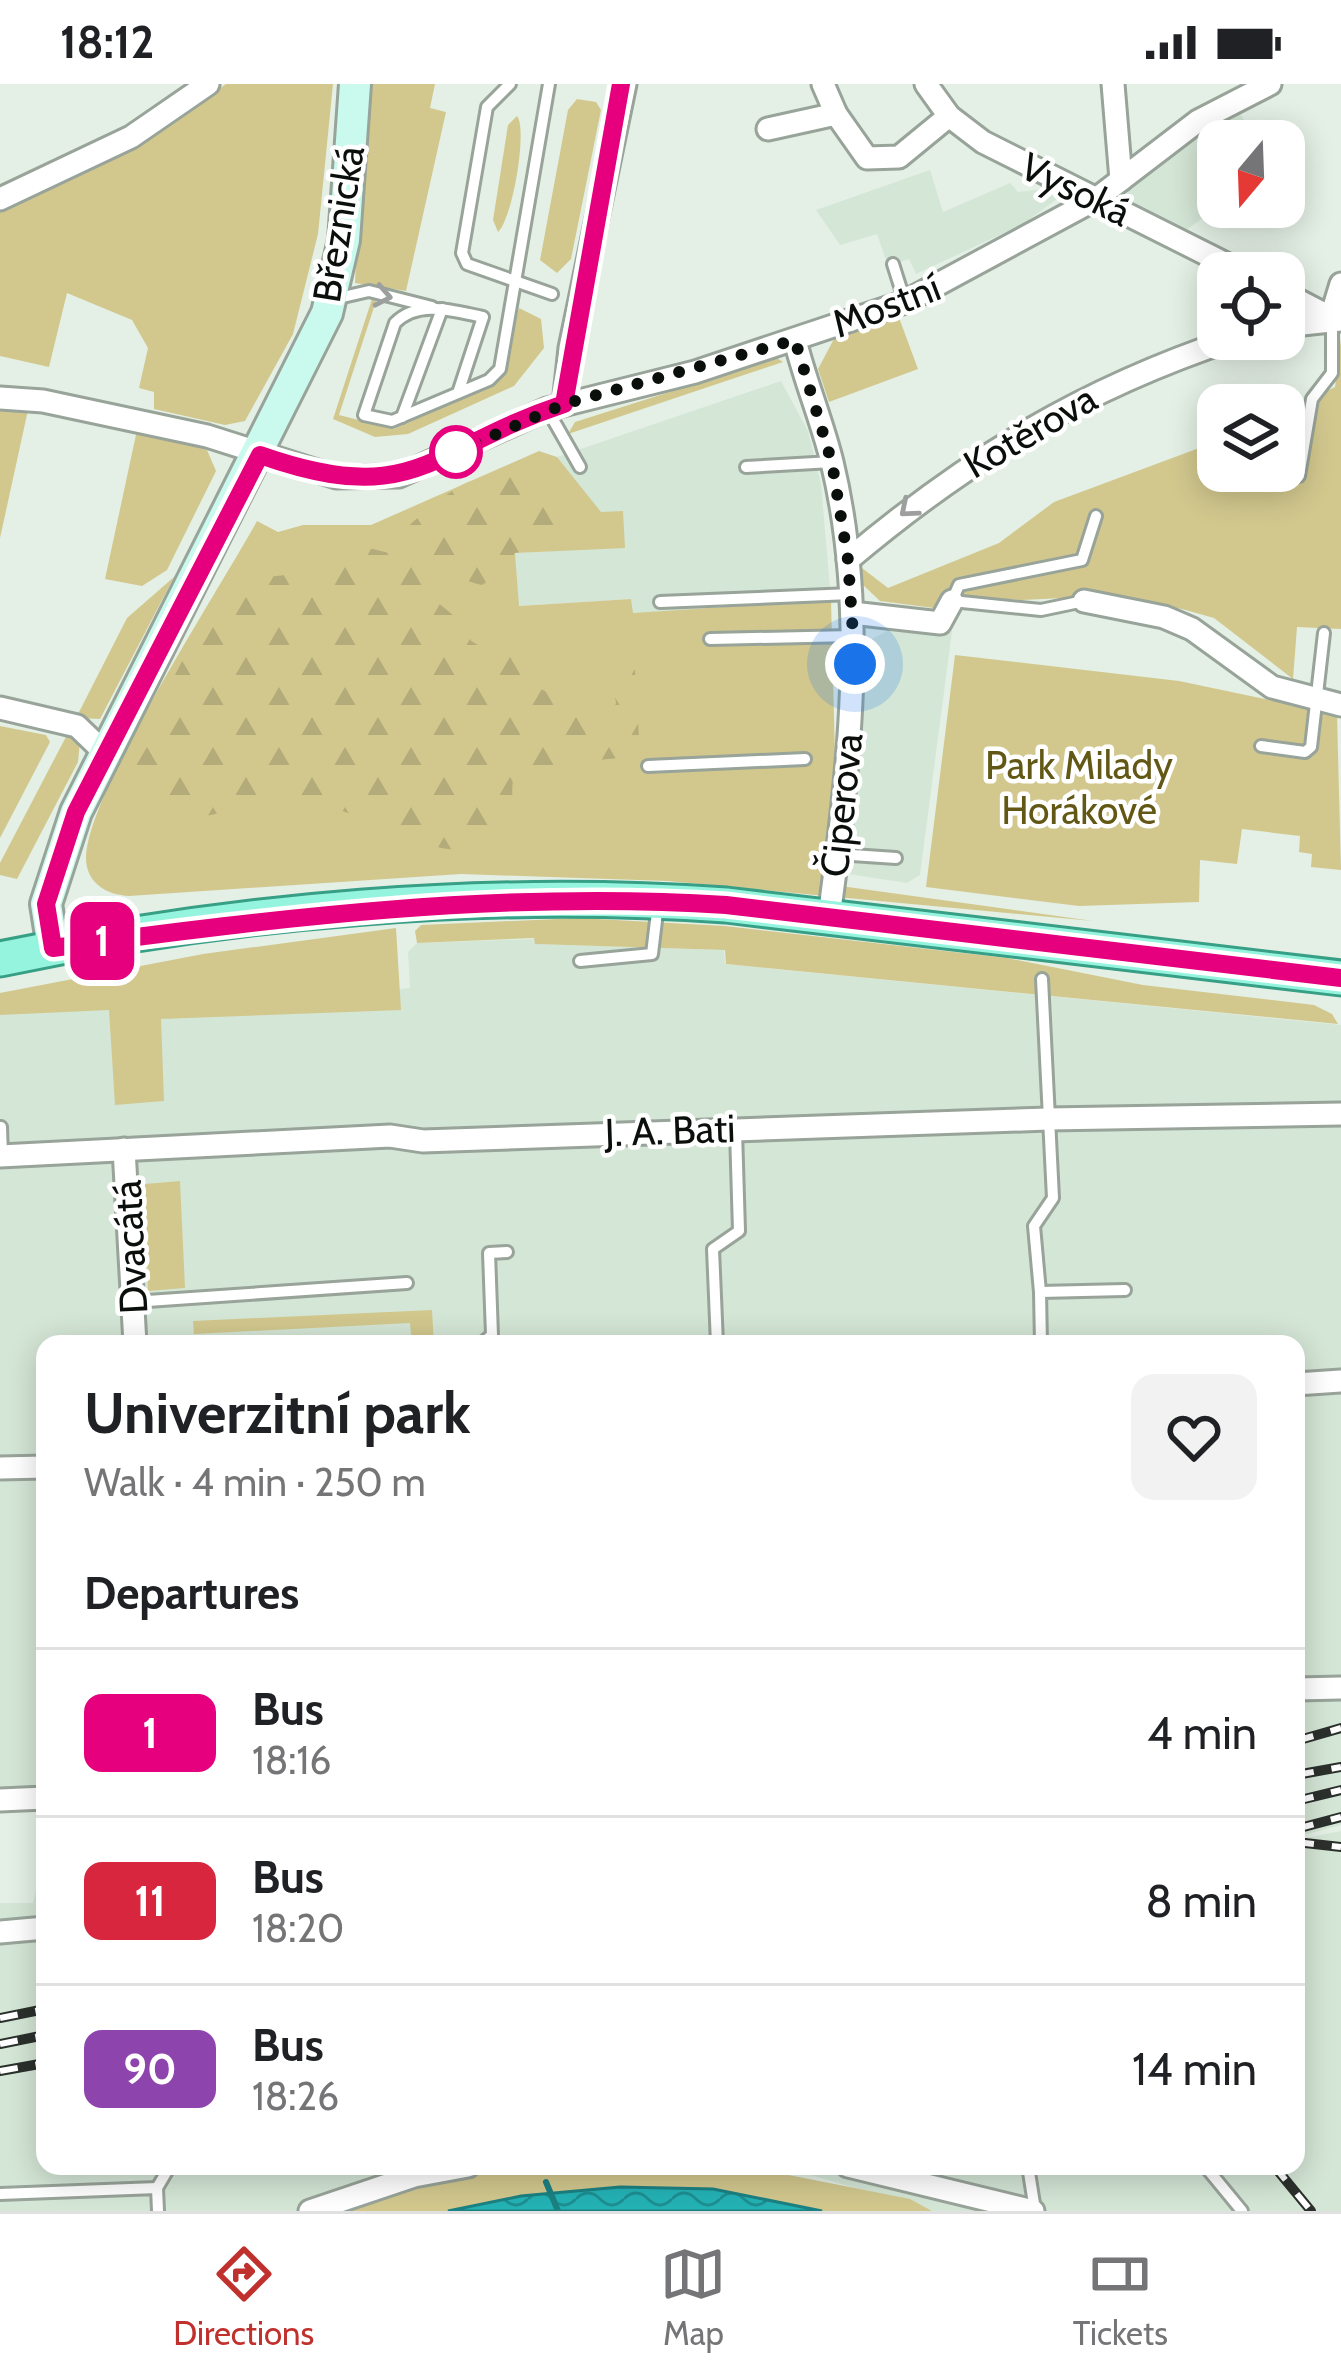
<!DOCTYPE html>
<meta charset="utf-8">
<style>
:root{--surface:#fff;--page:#f2f2f2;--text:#202124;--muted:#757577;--line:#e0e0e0;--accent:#c0312e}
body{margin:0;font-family:Cabin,sans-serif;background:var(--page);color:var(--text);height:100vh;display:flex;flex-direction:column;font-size:45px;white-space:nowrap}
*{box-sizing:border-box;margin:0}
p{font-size:39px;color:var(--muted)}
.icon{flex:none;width:66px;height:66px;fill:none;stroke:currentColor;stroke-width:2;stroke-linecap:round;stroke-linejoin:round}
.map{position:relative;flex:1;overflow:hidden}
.drawer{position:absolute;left:36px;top:1251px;width:1269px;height:840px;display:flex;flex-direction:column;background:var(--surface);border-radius:24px;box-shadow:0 6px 30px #0003}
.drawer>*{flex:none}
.badge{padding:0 24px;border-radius:18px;font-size:42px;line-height:78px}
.needle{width:78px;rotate:199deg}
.buttons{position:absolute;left:1197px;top:36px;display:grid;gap:24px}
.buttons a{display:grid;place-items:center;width:108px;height:108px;border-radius:24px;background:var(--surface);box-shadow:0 6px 30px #0003;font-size:60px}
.you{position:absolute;width:60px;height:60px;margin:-30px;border:9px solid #fff;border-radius:50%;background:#1a73e8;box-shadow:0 0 0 18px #1a73e833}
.map>.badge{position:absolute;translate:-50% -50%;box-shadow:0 0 0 6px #fff}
h2{padding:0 48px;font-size:45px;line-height:108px}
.round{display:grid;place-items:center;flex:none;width:126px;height:126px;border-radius:24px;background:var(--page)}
.summary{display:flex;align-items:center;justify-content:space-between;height:204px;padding:0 48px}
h1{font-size:57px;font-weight:700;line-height:90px}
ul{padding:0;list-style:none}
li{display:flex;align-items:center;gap:36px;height:168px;padding:0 48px;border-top:3px solid var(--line)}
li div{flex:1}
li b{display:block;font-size:45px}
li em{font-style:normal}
li .badge{min-width:132px;font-weight:700;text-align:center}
.status{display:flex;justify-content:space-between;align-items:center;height:84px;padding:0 60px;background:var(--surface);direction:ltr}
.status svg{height:33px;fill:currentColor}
.tabs{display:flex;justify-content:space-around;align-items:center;height:168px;border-top:3px solid var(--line);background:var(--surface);font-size:33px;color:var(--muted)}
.tabs a{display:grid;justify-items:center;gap:6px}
.tabs .current{color:var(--accent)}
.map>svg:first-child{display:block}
.built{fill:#d4e6d6}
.green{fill:#d2c88e}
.forest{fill:url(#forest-firs)}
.water{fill:url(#water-waves);stroke:#1c8182;stroke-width:3}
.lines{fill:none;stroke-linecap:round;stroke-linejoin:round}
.stream{stroke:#1c8182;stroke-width:6}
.lane-casing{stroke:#98a399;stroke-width:16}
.street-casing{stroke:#98a399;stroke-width:27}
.secondary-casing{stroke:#98a399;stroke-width:36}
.primary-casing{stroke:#379f85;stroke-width:39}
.lane{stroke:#fff;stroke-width:10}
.street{stroke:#fff;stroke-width:21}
.secondary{stroke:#cafaee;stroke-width:30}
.primary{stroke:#95f4dd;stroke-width:33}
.rail-casing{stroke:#2b302c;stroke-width:10}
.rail{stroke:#fff;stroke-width:6;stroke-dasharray:18;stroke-linecap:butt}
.oneway{stroke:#9d9f9e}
.line-casing{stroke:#fff;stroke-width:27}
.line{stroke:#e6007e;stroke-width:18}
.walk{stroke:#0b0f0c;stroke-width:12;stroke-dasharray:0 21.6}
.stop-dot{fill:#fff;stroke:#e6007e;stroke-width:6}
.labels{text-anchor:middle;stroke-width:9;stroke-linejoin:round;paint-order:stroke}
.street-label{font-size:39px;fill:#0b0f0c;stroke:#fff}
.park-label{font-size:39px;fill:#625714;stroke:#fff}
</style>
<div class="status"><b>18:12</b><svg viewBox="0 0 49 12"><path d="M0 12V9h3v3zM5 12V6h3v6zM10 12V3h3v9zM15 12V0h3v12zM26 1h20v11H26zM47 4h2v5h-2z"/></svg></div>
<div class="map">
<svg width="1341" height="2127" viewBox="0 0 1341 2127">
<defs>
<pattern id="forest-firs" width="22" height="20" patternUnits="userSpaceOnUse" patternTransform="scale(3)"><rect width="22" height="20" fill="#d2c88e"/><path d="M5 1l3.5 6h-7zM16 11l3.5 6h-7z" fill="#b3ab79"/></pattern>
<pattern id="water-waves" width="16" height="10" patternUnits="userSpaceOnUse" patternTransform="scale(3)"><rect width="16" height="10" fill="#24b2b5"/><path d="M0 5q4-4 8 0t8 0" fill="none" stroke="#1d8f92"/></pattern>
</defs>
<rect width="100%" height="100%" fill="#e4f0e5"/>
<g class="built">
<path d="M 1238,27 L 1258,57 L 1218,57 L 1218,123 L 1182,149 L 1123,118 L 1135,93 Z"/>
<path d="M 930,86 L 943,128 L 1010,99 L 1018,108 L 1043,105 L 1057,115 L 1023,140 L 916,190 L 909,175 L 888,182 L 877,150 L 840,161 L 816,126 Z"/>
<path d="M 781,297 L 808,347 L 821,400 L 831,516 L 770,524 L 632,529 L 631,515 L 518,522 L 515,469 L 619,463 L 557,373 Z"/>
<path d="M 947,543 L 952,547 L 920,791 L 907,799 L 842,789 L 857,584 L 870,556 L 889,546 Z"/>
<path d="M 534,855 L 536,860 L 724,866 L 725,880 L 1341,941 L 1341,1741 L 1296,1753 L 1296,1260 L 45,1260 L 45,1708 L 0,1710 L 0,924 L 130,906 L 160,935 L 410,904 L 408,868 L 417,859 Z"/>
<path d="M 1341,1747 L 1341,2127 L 933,2127 L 811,2091 L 708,2082 L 1296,2082 L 1296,1756 Z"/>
<path d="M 37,1803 L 45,1803 L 45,2082 L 542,2082 L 483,2085 L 338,2127 L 0,2127 L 0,1819 L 33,1819 Z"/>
</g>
<g class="green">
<path d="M 226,0 L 333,0 L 318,150 L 293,250 L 245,337 L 225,341 L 154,325 L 154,308 L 139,304 L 148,264 L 132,236 L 67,209 L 49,283 L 0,272 L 0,125 L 125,70 Z"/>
<path d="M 364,0 L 435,0 L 430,24 L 446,28 L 406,207 L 355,199 Z"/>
<path d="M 577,15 L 596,18 L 601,26 L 571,175 L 557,189 L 540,176 L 568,26 Z"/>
<path d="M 517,32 C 528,46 512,136 498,148 L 493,136 L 508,41 Z"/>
<path d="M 372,215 L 376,217 L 339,331 L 394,345 L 500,295 L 519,224 L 541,235 L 544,264 L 514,302 L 408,350 L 375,353 L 333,335 Z"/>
<path d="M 898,231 L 918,285 L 829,318 L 818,285 L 835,253 Z"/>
<path d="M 1341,254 L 1341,545 L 1297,543 L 1293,595 L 1214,534 L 1182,525 L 1104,512 L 1022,516 L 950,512 L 934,524 L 880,517 L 861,499 L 862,484 L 888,504 L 999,459 L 1054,418 L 1218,357 L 1218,387 L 1284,387 L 1284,339 L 1308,333 L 1312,314 L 1335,303 Z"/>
<path d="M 777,274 L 783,278 L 568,350 L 575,338 Z"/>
<path d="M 0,325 L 28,326 L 0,454 Z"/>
<path d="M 137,346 L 207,366 L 216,387 L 167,486 L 142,502 L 105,495 Z"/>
<path d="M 539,367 L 557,373 L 601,428 L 623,427 L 625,464 L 515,469 L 519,522 L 631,515 L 633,529 L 831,516 L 835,672 L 826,800 L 1093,837 L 667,797 L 461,790 L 129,812 C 107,811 86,799 86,774 C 87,708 220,505 257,437 L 278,448 L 303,441 L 371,441 Z"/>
<path d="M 174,493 L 100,635 L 76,634 L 127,534 Z"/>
<path d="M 955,571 L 1179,597 L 1337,630 L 1341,786 L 1311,783 L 1312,770 L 1299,768 L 1300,752 L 1242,745 L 1237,780 L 1200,776 L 1199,818 L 1079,822 L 926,803 Z"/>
<path d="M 0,642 L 46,651 L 50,658 L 0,754 Z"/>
<path d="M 69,647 L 80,657 L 78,678 L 17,795 L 0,791 L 0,779 Z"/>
<path d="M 579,834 L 725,842 L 1007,874 L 1143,901 L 1314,921 L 1332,930 L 1338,940 L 726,880 L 725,866 L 535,860 L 534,854 L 417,859 L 415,847 L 421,841 Z"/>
<path d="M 396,844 L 401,926 L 161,935 L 164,1017 L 115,1021 L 109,926 L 0,931 L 0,909 L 203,870 Z"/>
<path d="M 180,1097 L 185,1204 L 148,1207 L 145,1100 Z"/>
<path d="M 432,1226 L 434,1260 L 412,1260 L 410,1239 L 194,1250 L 193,1237 Z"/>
<path d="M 501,2082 L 743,2082 L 910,2115 L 932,2127 L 336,2127 Z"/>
</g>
<path class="forest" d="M 527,387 L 548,390 L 585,439 L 571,459 L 515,469 L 502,488 L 482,501 C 452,495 437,471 406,473 C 417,485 420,493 428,506 C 440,527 464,531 471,557 L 483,564 L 523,558 L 540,581 L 539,604 L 582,627 L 587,658 L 605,650 L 616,619 L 610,581 L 634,568 L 640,672 L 598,676 L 586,660 L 569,678 L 515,688 C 506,713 525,748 493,761 C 432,786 353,716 291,715 C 246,715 156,765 133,701 C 125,679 191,562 204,535 L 220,524 L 236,497 L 301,489 L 365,463 L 389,469 C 391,451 455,401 471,397 C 492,393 508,397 527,387 Z"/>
<path class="water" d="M 620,2103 L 713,2105 L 822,2127 L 448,2127 L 521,2112 Z"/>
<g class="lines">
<path class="stream" d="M 546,2098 L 558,2127"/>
<defs>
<g id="lane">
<path d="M 510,0 L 487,23 L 462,169 L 467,180 L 552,210"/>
<path d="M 893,180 L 905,218"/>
<path d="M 334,215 L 369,207 L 432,223"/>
<path d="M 458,309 L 483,233 C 454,227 418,215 395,239 L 364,331 L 392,337 L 489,296 L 500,285 L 549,0"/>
<path d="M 547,325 L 580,383"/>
<path d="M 402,333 L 442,225"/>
<path d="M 746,383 L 832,378"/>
<path d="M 1299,392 L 1312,315 L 1332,289 L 1332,237"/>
<path d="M 1084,517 L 1041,526 L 952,517 L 959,501 L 1082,476 L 1096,432"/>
<path d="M 660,518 L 851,510"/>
<path d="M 710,555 L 853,552"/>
<path d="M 1261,662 L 1305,668 L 1311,663 L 1324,549"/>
<path d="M 648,682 L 805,675"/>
<path d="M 837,770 L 896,774"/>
<path d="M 580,877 L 652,870 L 658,820"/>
<path d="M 1,1043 L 2,1072"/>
<path d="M 1040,1208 L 1034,1142 L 1053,1114 L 1042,895"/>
<path d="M 133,1218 L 407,1199"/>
<path d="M 481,1260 L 492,1251 L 489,1169 L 507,1168"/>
<path d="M 717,1260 L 713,1165 L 739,1147 L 736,1047"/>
<path d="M 1041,1260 L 1040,1208 L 1125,1206"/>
<path d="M 1028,2082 L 1035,2126"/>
<path d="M 1205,2082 L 1242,2127"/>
<path d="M 157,2104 L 170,2082"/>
<path d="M 0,2110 L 157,2104 L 158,2127"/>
</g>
<g id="street">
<path d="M 823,0 L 836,30 L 867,74 L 899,73 L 949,32"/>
<path d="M 926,0 L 949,32 L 983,58 L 1244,189"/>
<path d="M 1113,0 L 1121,96"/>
<path d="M 768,45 L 836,30"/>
<path d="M 0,115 L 131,53 L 208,0"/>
<path d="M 1284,209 L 1330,233"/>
<path d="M 1331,233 L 1341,200"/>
<path d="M 1284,242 L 1341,236"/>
<path d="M 795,256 C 805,297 822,337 832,378 C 868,527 849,683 829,833"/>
<path d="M 0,314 L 43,317 L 207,352 L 336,393 L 399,392 L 547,325 L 695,288 L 905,218 L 1096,115 L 1198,37 L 1270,0"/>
<path d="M 564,320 L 570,264 L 625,0"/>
<path d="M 848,476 C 969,374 1083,305 1233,255"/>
<path d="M 1084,517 L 1164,533 L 1192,545 L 1272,603 L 1341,621"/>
<path d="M 852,529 L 940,539 L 952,517"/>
<path d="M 0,624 L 77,642 L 105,669"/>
<path d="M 124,1065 L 135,1260"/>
<path d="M 0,1072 L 390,1052 L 423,1057 L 1048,1035 L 1341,1030"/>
<path d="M 1296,1300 L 1341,1297"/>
<path d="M 0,1384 L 45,1383"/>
<path d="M 1296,1605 L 1341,1604"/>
<path d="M 0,1716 L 45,1714"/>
<path d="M 0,1848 L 45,1844"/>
<path d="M 848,2082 L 1033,2127"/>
<path d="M 310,2127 L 414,2092 L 468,2082"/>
</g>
<path id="secondary" d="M 53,864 L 46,820 L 76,728 L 327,229 L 344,156 L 355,0"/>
<path id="primary" d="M 0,875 C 236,826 485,804 726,821 L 1341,894"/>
</defs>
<use href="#lane" class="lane-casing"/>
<use href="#street" class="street-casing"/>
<use href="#secondary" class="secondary-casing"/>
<use href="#primary" class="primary-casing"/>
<use href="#lane" class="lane"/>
<use href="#street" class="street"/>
<use href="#secondary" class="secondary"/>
<use href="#primary" class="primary"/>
<defs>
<g id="rail">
<path d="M 1296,1657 L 1341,1644"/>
<path d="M 1296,1691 L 1341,1683"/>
<path d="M 1296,1717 L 1341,1706"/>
<path d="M 1296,1745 L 1341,1733"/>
<path d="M 1296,1758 L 1341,1763"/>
<path d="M 41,1806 L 45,1806"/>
<path d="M 0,1934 L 45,1925"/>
<path d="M 0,1960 L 45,1951"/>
<path d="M 0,1987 L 45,1979"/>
<path d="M 1274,2082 L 1311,2127"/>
</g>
</defs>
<use href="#rail" class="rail-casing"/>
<use href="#rail" class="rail"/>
</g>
<defs><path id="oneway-chevron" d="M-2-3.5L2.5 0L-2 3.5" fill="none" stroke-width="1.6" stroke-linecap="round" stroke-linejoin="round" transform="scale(3)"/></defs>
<g class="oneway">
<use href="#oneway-chevron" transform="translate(383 212) rotate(11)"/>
<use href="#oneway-chevron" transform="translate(908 425) rotate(140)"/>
</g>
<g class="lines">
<defs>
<path id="line" d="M 621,0 L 564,320 C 428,365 416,426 260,371 L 76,728 L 46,820 L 53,864 C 278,834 499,806 726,821 L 1341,894"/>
</defs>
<use href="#line" class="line-casing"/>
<use href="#line" class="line"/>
<path class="walk" d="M 456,368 L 564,320 L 795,256 L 832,379 L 848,476 L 855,580"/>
</g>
<circle class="stop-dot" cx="456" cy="368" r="24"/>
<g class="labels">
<g class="street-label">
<text transform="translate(1076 105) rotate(26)" y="14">Vysoká</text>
<text transform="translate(338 140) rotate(-81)" y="14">Březnická</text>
<text transform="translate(886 221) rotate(-21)" y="14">Mostní</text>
<text transform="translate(1030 347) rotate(-30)" y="14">Kotěrova</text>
<text transform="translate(841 721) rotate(-84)" y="14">Čiperova</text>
<text transform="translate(670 1046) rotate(-2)" y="14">J. A. Bati</text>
<text transform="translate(130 1163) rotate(-93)" y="14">Dvacátá</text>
</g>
<g class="park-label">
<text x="1079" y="695">Park Milady<tspan x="1079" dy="45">Horákové</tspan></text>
</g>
</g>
</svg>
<div class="buttons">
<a><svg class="needle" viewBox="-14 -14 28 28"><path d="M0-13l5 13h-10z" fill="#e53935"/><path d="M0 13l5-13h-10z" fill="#757577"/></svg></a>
<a><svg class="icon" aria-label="locate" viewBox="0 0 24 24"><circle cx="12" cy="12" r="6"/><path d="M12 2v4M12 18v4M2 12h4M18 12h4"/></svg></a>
<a><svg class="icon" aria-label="layers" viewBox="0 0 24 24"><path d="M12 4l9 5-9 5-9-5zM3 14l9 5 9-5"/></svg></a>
</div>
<div class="you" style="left:855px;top:580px"></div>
<b class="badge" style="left:102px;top:857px;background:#e6007e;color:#fff">1</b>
<section class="drawer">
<div class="summary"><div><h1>Univerzitní park</h1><p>Walk · 4 min · 250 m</p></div><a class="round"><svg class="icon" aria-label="heart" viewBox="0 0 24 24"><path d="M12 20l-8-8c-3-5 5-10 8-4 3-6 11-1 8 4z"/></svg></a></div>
<h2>Departures</h2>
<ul>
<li><span class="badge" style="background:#e6007e;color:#fff">1</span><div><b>Bus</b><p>18:16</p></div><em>4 min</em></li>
<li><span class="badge" style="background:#d7263d;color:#fff">11</span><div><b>Bus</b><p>18:20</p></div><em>8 min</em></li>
<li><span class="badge" style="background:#8e44ad;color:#fff">90</span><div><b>Bus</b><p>18:26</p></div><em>14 min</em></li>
</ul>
</section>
</div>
<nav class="tabs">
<a class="current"><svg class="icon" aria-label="directions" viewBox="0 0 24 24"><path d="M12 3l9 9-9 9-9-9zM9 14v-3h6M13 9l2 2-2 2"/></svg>Directions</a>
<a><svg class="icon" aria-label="map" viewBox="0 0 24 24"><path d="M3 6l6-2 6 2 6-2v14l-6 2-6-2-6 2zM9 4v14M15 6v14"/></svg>Map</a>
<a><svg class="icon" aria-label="tickets" viewBox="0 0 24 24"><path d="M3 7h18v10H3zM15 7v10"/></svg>Tickets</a>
</nav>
